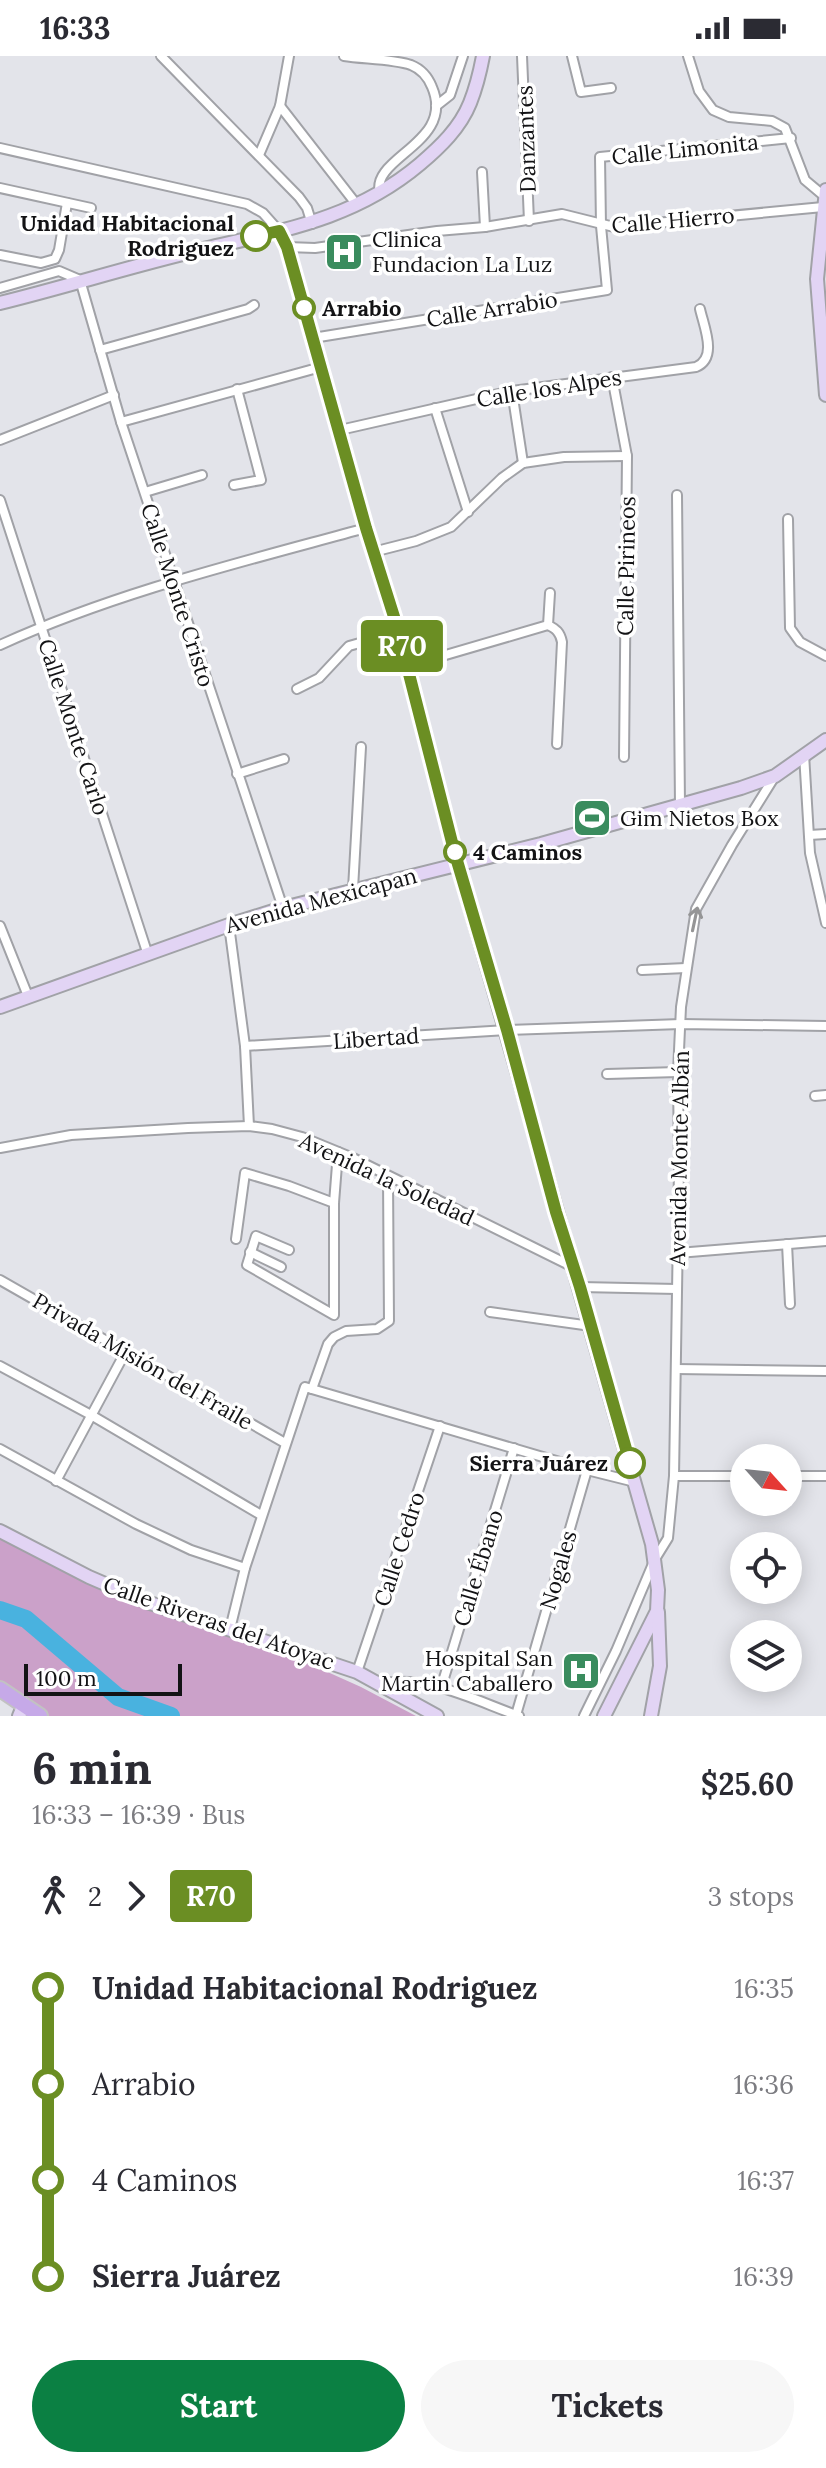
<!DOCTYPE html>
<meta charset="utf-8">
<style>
:root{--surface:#fff;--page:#f7f7f7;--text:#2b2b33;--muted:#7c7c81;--accent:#0b8043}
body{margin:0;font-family:Lora,serif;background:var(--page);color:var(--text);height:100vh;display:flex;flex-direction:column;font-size:30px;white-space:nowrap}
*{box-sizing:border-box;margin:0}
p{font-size:26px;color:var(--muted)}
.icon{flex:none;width:44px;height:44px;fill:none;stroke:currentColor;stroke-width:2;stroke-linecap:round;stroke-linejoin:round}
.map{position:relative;height:1660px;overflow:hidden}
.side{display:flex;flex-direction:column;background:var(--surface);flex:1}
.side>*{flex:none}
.badge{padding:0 16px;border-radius:6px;font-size:28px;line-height:52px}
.needle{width:52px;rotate:117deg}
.buttons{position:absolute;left:730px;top:1388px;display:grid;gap:16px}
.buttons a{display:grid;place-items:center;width:72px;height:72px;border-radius:50%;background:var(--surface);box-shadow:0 4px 20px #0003;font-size:40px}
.scale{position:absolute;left:24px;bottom:20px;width:158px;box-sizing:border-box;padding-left:8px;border:4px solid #131315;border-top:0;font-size:22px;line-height:28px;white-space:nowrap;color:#131315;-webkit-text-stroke:6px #fff;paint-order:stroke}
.map>.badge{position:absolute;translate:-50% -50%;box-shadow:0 0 0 4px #fff}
.legs{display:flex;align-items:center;gap:12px;height:88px;padding:0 32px;font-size:26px}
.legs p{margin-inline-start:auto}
.summary{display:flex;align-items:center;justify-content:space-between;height:136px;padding:0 32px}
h1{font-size:44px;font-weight:700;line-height:60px}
.action{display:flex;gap:16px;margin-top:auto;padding:16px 32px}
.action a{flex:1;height:92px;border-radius:48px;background:var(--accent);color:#fff;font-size:32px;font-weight:700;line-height:92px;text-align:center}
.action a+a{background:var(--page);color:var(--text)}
ul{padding:0 32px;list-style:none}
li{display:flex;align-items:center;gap:28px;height:96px;font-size:30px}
li i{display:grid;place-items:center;width:12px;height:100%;margin:0 10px;background:currentColor}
li i::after{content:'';width:20px;height:20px;margin:-10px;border:6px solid;border-radius:50%;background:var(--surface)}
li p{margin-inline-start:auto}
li:first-child i{background:linear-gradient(#0000 50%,currentColor 0)}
li:last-child i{background:linear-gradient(currentColor 50%,#0000 0)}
.status{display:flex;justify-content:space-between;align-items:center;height:56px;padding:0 40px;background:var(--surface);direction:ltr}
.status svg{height:22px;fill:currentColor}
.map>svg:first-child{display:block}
.green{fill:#cba1c9}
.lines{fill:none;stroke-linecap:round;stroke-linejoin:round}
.river{stroke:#49b2df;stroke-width:18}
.street-casing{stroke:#a1a2a7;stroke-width:12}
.secondary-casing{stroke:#a1a2a7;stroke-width:16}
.primary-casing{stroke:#c2c2c2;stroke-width:18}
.street{stroke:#fff;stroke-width:8}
.secondary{stroke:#e2d4f4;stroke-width:12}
.primary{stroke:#c6a9e8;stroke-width:14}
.oneway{stroke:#959596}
.line-1-casing{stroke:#fff;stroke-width:18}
.line-1{stroke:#6b8e23;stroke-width:12}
.stop-1-dot{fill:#fff;stroke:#6b8e23;stroke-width:4}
.labels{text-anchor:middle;stroke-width:7;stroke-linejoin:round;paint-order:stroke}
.street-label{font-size:22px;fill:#131315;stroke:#fff}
.stop-label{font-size:22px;font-weight:bold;fill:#131315;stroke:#fff;text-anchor:end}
.poi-label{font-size:22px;fill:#131315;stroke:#fff;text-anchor:start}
</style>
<div class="status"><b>16:33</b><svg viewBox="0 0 49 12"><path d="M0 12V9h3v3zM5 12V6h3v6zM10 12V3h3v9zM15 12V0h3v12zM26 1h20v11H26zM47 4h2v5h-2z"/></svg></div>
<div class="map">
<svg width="826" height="1660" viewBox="0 0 826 1660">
<rect width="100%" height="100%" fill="#e3e4ea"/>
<path class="green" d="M 0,1477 L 89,1521 L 232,1573 L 361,1631 L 416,1660 L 40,1660 L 0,1633 Z"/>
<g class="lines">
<path class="river" d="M 0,1554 L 26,1563 L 118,1641 L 171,1660"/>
<defs>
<g id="street">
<path d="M 161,0 L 299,141 L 307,152 L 312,168"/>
<path d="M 344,0 C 362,3 394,3 411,9 C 421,13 428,21 432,31 C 456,87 370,101 380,137"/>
<path d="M 522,0 L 529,165"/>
<path d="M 572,0 L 581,36 L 611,32"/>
<path d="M 688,0 L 699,35 L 713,54 L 729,61 L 772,65 L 785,72 L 805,124 L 824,140"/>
<path d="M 280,50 L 357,149"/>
<path d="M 436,50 L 450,39 L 463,0"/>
<path d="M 0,92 L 247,148 L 263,157 L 279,175"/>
<path d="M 259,99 L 280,50 L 289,0"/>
<path d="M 482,116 L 485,171"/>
<path d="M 0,132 L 91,152"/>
<path d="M 287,191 L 315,192 L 437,175 L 485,171 L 562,158 L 614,171 L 823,151"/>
<path d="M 0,199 L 41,207 L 55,203 L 59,194 L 67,147"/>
<path d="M 0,232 L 59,215 L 80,224 L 121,366 L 283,852"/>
<path d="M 313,282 L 607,234 L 601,170 L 600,101 L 791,82"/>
<path d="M 100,294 L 248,253 L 254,249"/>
<path d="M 612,321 L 627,400 L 624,701"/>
<path d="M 512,335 L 523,407"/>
<path d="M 435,352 L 468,456"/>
<path d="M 121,366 L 321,311"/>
<path d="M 340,374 L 512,335 L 696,311 C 718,302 704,271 700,253"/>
<path d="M 0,384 L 114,339"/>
<path d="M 234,429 L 261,424 L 237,333"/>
<path d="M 145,436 L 202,419"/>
<path d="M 677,439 L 680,749"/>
<path d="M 0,444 L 148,899"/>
<path d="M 788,463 L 790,572 L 800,586 L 826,600"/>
<path d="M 373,496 L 416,485 L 451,471 L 502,422 L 523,407 L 564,401 L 627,400"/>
<path d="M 548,569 C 556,573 560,576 562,586 L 557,688"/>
<path d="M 548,569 L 550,537"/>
<path d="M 0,589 C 117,536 242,506 366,472"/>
<path d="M 408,610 L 548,569"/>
<path d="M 297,633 L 319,622 L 349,590 L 399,576"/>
<path d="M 804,698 L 810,797 L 826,867"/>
<path d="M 237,718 L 284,703"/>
<path d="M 809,779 L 826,778"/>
<path d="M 353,833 L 361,691"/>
<path d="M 229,869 L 245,990 L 249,1070"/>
<path d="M 0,870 L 28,940"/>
<path d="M 642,914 L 686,912"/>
<path d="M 245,990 L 507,974 L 681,968 L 826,970"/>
<path d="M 607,1018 L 678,1016"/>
<path d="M 815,1040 L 826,1039"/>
<path d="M 0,1092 L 71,1079 L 188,1072 L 249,1070 L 272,1073 L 302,1081 L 353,1102 L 575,1212"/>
<path d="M 236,1183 L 245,1117 L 289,1130 L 334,1147"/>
<path d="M 787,1188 L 790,1248"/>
<path d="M 289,1194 L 256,1180 L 247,1209 L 334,1259 L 334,1147 L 338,1096"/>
<path d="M 250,1196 L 281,1211"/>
<path d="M 678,1197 L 826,1185"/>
<path d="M 0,1224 L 285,1387"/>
<path d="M 580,1231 L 677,1233"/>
<path d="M 490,1256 L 591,1270"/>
<path d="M 0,1310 L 91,1359 L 261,1459"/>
<path d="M 676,1313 L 826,1315"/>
<path d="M 312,1333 L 328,1288 L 334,1281 L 346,1275 L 377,1273 L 389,1265 L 388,1121"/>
<path d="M 0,1393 L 136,1468 L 191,1494 L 245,1512"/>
<path d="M 674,1420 L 744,1420"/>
<path d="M 788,1420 L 826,1420"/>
<path d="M 56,1425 L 126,1295"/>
<path d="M 230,1573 L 245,1512 L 305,1331 L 587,1414 L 635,1426"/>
<path d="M 357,1616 L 440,1370"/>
<path d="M 380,1628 C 427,1618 476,1645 519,1660"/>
<path d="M 441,1632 L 514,1392"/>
<path d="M 516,1659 L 587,1414"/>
<path d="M 584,1660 L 616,1595 L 655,1503 L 668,1482 L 674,1420 L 679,1113 L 678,1016 L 681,951 L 696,853 L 732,789 L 775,720"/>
</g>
<g id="secondary">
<path d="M 826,134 L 817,223 L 826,339"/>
<path d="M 279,175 L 287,191 L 366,472 L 396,567 L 455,798 L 652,1488 L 658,1534 L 657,1555 L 604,1660"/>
<path d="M 0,247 C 61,232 122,213 183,198 C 270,176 349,168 420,108 C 440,91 460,72 470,47 C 476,32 480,16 483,0"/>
<path d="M 0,951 L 229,869 L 283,852 L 541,788 L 741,732 L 775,720 L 826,684"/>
<path d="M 0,1475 L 89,1521 L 147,1546 L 357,1616 L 437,1660"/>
<path d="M 19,1660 L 24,1648"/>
<path d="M 651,1660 L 660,1610 L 658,1556"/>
</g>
<path id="primary" d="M 0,1633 L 40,1660"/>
</defs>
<use href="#street" class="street-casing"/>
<use href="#secondary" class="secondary-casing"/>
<use href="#primary" class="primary-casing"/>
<use href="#street" class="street"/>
<use href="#secondary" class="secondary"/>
<use href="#primary" class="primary"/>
</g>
<defs><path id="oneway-shaft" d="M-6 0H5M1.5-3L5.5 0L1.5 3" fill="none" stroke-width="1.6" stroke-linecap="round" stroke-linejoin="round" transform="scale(2)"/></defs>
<use class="oneway" href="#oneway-shaft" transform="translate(695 863) rotate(-78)"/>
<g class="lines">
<defs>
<path id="line-1" d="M 256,180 L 279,175 L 287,191 L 366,472 L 396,567 L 455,798 L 507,974 L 556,1156 L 580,1231 L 630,1407"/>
</defs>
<use href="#line-1" class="line-1-casing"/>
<use href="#line-1" class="line-1"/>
</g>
<defs>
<symbol id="hospital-square" viewBox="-11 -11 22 22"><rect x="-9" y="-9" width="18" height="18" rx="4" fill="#3a8c5e" stroke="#fff"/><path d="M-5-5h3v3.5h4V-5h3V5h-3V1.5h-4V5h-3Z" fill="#fff"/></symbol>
<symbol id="stadium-square" viewBox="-11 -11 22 22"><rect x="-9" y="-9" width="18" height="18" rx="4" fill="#3a8c5e" stroke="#fff"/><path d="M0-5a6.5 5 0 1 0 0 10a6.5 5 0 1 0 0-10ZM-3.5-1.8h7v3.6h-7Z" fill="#fff"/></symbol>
</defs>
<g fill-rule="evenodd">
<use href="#hospital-square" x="322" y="174" width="44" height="44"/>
<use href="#stadium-square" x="570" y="740" width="44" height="44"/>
<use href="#hospital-square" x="559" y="1593" width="44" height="44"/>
</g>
<g class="stop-1-dot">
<circle cx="256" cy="180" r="14"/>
<circle cx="304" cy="252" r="10"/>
<circle cx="455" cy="796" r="10"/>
<circle cx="630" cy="1407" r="14"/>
</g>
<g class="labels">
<g class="street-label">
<text transform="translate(526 83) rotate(-92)" y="8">Danzantes</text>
<text transform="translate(685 93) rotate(-6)" y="8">Calle Limonita</text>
<text transform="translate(673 164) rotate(-5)" y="8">Calle Hierro</text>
<text transform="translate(492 253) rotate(-9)" y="8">Calle Arrabio</text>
<text transform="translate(549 332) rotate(-9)" y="8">Calle los Alpes</text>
<text transform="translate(626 510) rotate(-89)" y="8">Calle Pirineos</text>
<text transform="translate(178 539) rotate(72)" y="8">Calle Monte Cristo</text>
<text transform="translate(74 671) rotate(72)" y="8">Calle Monte Carlo</text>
<text transform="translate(321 844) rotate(-15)" y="8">Avenida Mexicapan</text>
<text transform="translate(376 982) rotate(-4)" y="8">Libertad</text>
<text transform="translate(679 1102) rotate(-89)" y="8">Avenida Monte Albán</text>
<text transform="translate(387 1123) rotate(25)" y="8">Avenida la Soledad</text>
<text transform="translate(143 1305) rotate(30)" y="8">Privada Misión del Fraile</text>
<text transform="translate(399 1493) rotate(-72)" y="8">Calle Cedro</text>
<text transform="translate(478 1512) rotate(-73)" y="8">Calle Ébano</text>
<text transform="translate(558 1514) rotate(-74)" y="8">Nogales</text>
<text transform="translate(219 1567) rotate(19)" y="8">Calle Riveras del Atoyac</text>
</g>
<g class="stop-label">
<text x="234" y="175">Unidad Habitacional<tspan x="234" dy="25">Rodriguez</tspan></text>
<text x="322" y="260" text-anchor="start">Arrabio</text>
<text x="473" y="804" text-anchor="start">4 Caminos</text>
<text x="608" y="1415">Sierra Juárez</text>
</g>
<g class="poi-label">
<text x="372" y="191">Clinica<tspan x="372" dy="25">Fundacion La Luz</tspan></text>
<text x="620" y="770">Gim Nietos Box</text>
<text x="553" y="1610" text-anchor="end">Hospital San<tspan x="553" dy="25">Martin Caballero</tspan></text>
</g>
</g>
</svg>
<div class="buttons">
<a><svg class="needle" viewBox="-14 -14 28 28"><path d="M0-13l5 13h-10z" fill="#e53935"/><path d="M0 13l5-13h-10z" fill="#7c7c81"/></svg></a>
<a><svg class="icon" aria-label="locate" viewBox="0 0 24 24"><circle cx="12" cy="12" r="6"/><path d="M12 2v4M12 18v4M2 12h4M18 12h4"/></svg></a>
<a><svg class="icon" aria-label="layers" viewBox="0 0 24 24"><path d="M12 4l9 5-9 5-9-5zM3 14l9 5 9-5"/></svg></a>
</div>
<div class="scale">100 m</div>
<b class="badge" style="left:402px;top:590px;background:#6b8e23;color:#fff">R70</b>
</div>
<section class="side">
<div class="summary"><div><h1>6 min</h1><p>16:33 – 16:39 · Bus</p></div><b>$25.60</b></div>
<div class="legs"><svg class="icon" aria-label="walk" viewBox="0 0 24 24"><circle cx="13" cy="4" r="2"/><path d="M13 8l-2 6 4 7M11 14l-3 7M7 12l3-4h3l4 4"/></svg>2<svg class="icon" aria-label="forward" viewBox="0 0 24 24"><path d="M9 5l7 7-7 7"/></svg><b class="badge" style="background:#6b8e23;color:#fff">R70</b><p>3 stops</p></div>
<ul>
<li><i style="color:#6b8e23"></i><b>Unidad Habitacional Rodriguez</b><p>16:35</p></li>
<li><i style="color:#6b8e23"></i><span>Arrabio</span><p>16:36</p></li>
<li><i style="color:#6b8e23"></i><span>4 Caminos</span><p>16:37</p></li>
<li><i style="color:#6b8e23"></i><b>Sierra Juárez</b><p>16:39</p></li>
</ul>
<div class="action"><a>Start</a><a>Tickets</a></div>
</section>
